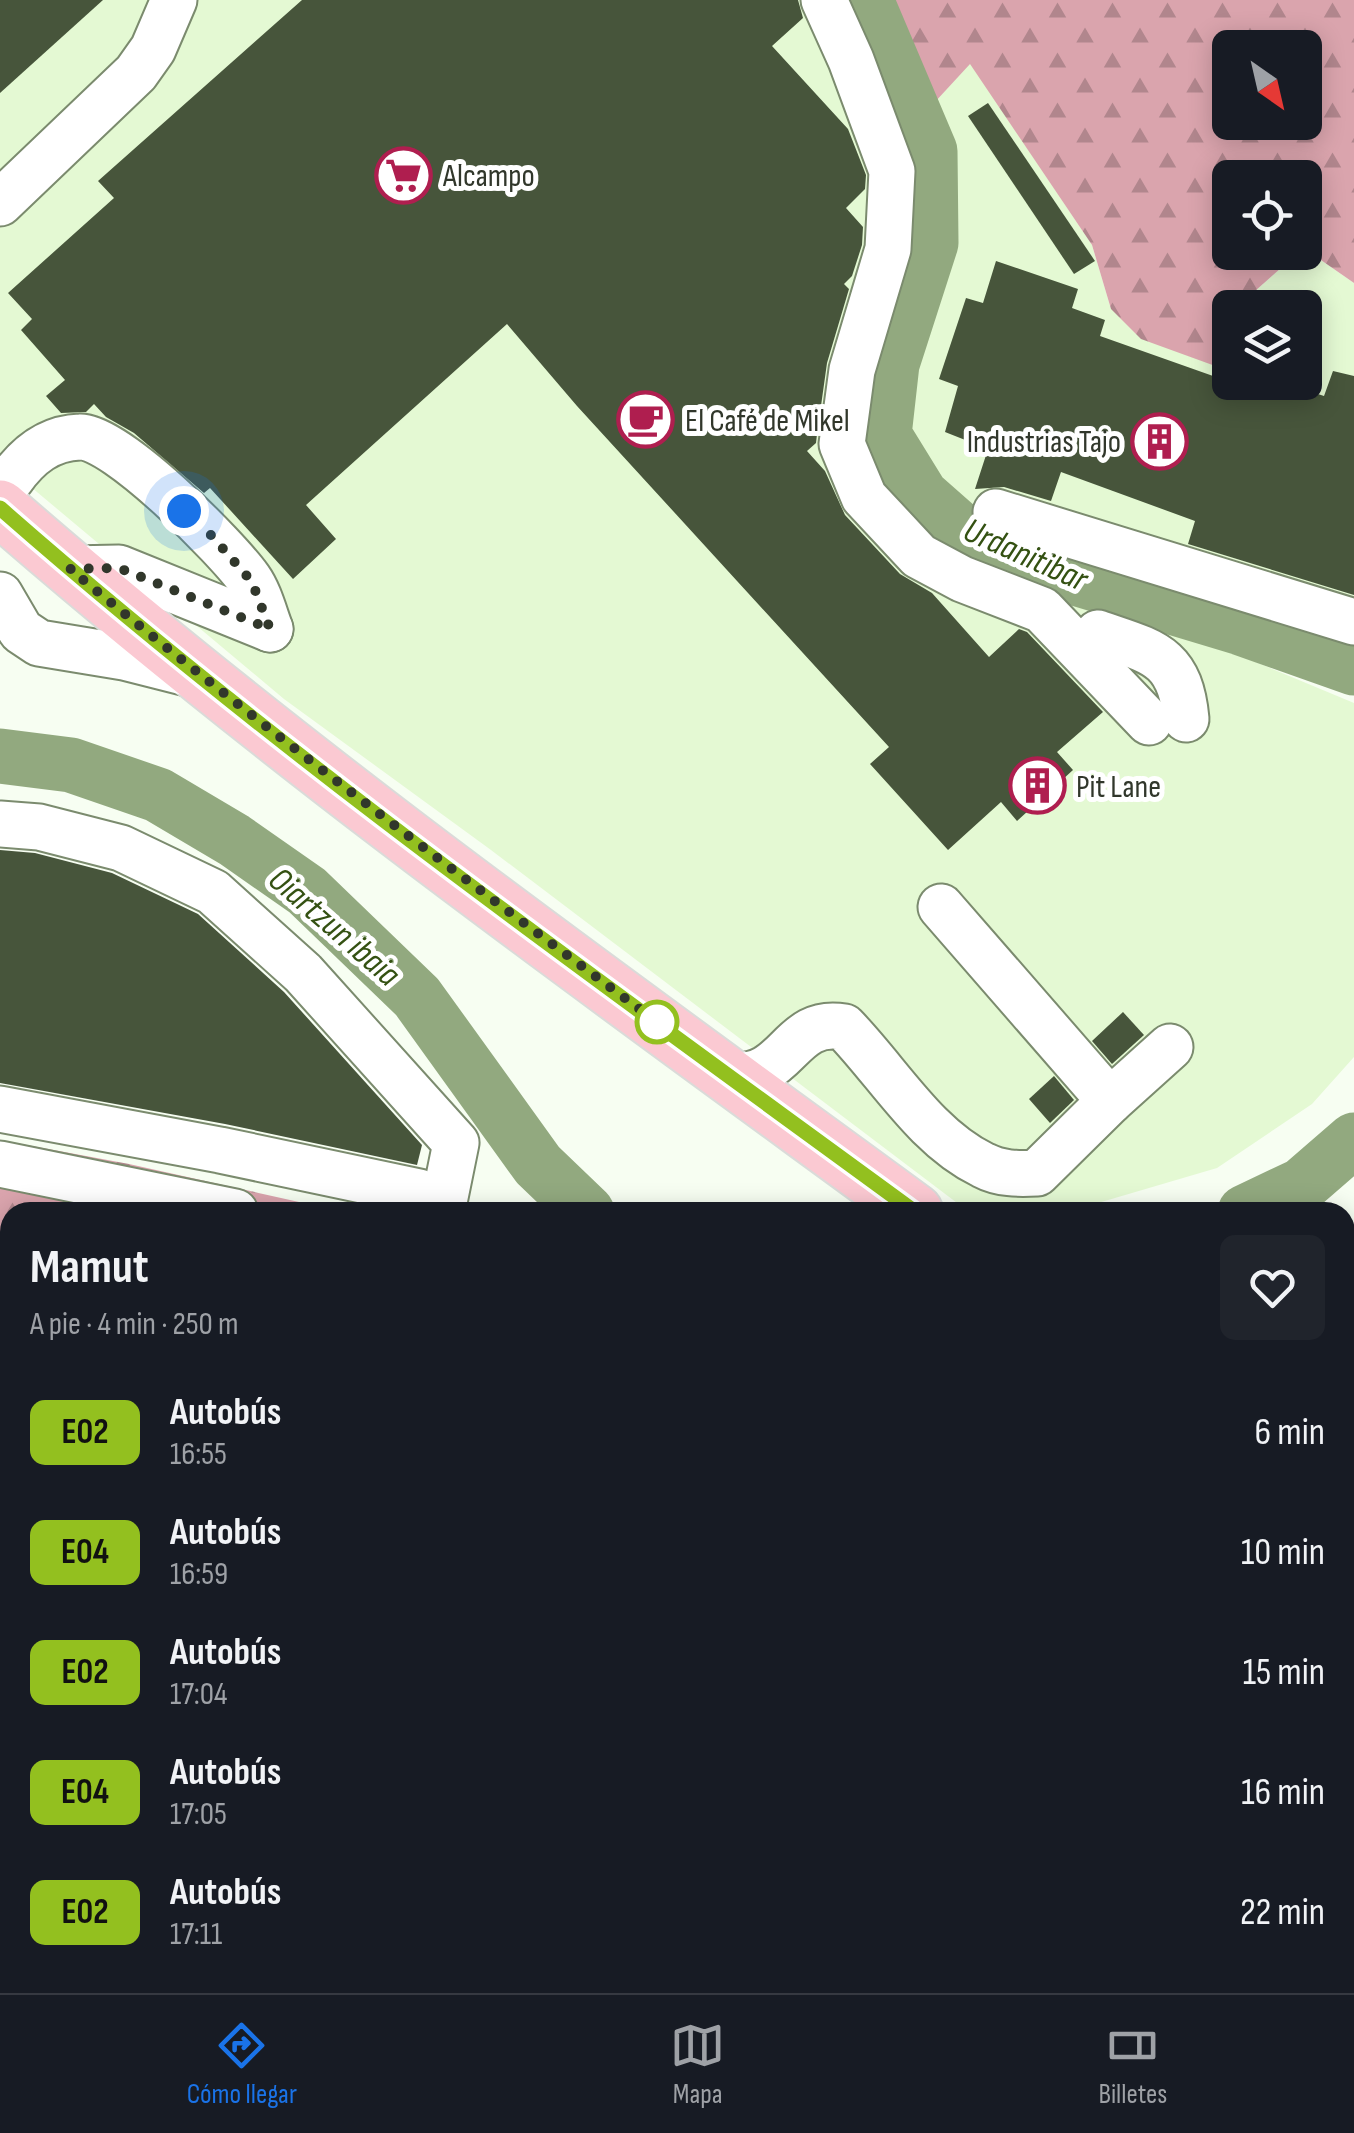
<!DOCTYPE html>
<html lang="es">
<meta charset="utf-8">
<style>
:root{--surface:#171b24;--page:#20242c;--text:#f1f3f6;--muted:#9ea1a6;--line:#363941;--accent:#1a73e8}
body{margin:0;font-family:"Sofia Sans Condensed",sans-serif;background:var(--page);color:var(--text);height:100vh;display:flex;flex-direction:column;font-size:38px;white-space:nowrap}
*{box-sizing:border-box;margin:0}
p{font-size:32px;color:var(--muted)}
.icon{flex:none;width:55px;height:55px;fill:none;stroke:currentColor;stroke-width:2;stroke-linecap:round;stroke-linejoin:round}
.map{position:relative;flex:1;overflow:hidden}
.side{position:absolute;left:0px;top:1202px;width:1355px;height:792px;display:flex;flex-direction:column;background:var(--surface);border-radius:30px 30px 0 0;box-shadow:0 5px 25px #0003}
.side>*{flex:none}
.badge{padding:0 20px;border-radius:15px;font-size:35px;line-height:65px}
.needle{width:65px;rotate:146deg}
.tools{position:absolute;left:1212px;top:30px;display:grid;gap:20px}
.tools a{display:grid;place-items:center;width:110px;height:110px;border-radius:15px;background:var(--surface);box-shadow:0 5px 25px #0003;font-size:50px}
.you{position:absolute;width:50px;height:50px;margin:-25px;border:8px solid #fff;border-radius:50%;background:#1a73e8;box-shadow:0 0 0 15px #1a73e833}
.map>.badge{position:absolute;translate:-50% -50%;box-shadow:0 0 0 5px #fff}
.round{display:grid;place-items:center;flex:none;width:105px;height:105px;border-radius:15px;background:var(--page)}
.summary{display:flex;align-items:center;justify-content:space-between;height:170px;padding:0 30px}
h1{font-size:48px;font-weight:700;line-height:75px}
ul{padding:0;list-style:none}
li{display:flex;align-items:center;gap:30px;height:120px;padding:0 30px}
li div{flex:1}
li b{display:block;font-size:38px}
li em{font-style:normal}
li .badge{min-width:110px;font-weight:700;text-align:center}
.dock{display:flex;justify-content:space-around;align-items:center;height:140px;border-top:2px solid var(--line);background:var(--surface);font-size:28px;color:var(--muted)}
.dock a{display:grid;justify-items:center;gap:5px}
.dock .active{color:var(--accent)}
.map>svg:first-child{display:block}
.built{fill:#e4f9d3}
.grass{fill:url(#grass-tufts)}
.forest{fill:url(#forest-firs);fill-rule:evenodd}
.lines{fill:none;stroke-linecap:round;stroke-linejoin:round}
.river{stroke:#92a97f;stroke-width:55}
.building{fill:#47553b}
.minor-casing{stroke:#7b8b6e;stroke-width:49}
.major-casing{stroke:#dadbd9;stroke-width:59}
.minor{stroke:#fff;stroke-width:45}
.major{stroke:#fbc9d2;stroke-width:55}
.line-casing{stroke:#fff;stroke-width:22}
.line{stroke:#93c01f;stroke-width:15}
.walk{stroke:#31372b;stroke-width:10;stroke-dasharray:0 18}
.stop-dot{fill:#fff;stroke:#93c01f;stroke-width:5}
.labels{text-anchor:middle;stroke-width:10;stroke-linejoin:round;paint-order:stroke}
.poi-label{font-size:32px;fill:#31372b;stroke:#fff;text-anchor:start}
.water-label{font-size:35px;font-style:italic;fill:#345112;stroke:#fff}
</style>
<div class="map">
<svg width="1354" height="1993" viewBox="0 0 1354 1993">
<defs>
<pattern id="grass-tufts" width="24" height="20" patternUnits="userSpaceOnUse" patternTransform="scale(2.5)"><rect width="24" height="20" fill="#ffe1e5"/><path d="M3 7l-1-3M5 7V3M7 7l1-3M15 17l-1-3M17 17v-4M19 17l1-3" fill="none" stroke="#dbc2c5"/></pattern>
<pattern id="forest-firs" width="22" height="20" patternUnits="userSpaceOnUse" patternTransform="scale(2.5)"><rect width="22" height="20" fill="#daa4ad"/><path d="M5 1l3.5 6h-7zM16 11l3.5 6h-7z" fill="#b1868d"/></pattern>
</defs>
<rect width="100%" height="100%" fill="#f7fef2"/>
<g class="built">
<path d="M 0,0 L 847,0 L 905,125 L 917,176 L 917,217 L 868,391 L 869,438 L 877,470 L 893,497 L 914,519 L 936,538 L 970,558 L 1196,637 L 1354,703 L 1354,1057 L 1312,1104 L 1217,1168 L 1081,1208 L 1045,1212 L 969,1212 L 491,850 L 284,699 L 0,461 Z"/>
<path d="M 970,63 L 1092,245 L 1111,309 L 1218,367 L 1230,329 L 1230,382 L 1305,382 L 1305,308 L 1237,307 L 1298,253 L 1305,252 L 1305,249 L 1354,283 L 1354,648 L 1014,542 L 965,520 L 908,454 L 900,421 L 909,377 L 927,328 L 949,244 L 957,190 L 935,102 Z"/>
<path d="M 1354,1230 L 1354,1407 L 1345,1404 L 1345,1236 Z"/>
</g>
<g class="grass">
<path d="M 0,1376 L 10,1381 L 10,1985 L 37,1985 L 31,1993 L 0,1993 Z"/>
<path d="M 1345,1531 L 1354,1542 L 1354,1657 L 1345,1666 Z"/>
<path d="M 245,1985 L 1137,1985 L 1135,1993 L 238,1993 Z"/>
</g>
<g class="forest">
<path d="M 885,0 L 1354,0 L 1354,283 L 1305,249 L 1305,178 L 1230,178 L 1230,252 L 1298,253 L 1237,307 L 1230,308 L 1230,329 L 1218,367 L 1141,339 L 1111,309 L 1092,245 L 970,64 L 935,102 ZM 1230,48 L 1305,48 L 1305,122 L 1230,122 Z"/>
<path d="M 0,1140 L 129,1164 L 344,1212 L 10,1212 L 10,1381 L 0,1376 Z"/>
<path d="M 37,1985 L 245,1985 L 238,1993 L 31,1993 Z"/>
</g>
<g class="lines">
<g class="river">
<path d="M 866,0 L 930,151 L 931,243 L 892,364 L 884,435 L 921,495 L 964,533 L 1045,569 L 1241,628 L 1354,668"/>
<path d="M 0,756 L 71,765 L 158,795 L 234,840 L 307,891 L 417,997 L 538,1165 L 587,1212"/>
<path d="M 1245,1212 L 1302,1185 L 1354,1140"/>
</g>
</g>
<g class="building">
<path d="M 0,0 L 103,0 L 0,93 Z"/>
<path d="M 302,0 L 798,0 L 803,18 L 772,46 L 848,129 L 866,175 L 865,189 L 846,208 L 863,227 L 862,245 L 852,276 L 844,284 L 849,289 L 827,363 L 820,413 L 813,420 L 818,425 L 816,443 L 807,451 L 825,471 L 845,515 L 900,574 L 932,593 L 989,657 L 1019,629 L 1027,632 L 1103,712 L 1057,752 L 1073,770 L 1017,821 L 1001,802 L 948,850 L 870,764 L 889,747 L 577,406 L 507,324 L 306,505 L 336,539 L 293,579 L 210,488 L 204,493 L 134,433 L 106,417 L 94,404 L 86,412 L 61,413 L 46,396 L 65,380 L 21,330 L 32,319 L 8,293 L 114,198 L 98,181 Z"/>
<path d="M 988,103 L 1095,261 L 1074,274 L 968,116 Z"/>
<path d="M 996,261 L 1078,289 L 1072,308 L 1105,320 L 1100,336 L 1230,382 L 1258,391 L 1262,382 L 1281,382 L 1324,396 L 1333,371 L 1354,376 L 1354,595 L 1188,544 L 1195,521 L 1061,472 L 1051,501 L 1004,487 L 975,489 L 988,449 L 945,432 L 958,386 L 939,379 L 966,298 L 983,303 Z"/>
<path d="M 0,850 L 35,853 L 112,873 L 198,914 L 284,992 L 422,1145 L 417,1165 L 225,1124 L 0,1083 Z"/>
<path d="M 1123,1012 L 1144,1035 L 1112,1064 L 1092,1041 Z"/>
<path d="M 1054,1076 L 1074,1100 L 1050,1123 L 1029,1099 Z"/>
</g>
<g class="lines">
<defs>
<g id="minor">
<path d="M 824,0 L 851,60 L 892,171 L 888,249 L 852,370 L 842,444 L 864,497 L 919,556 L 962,579 L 1042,610 L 1149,722"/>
<path d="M 0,203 L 136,73 L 153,49 L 174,0"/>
<path d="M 11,479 C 28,455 49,438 80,437 C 115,435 227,548 249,579 C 259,593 264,613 270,629"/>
<path d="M 996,512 L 1354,622"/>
<path d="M 70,569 L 119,568 L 270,629"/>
<path d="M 0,595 L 21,631 L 39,643 L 124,657 L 195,675"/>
<path d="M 1098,633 C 1153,652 1180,655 1186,719"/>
<path d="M 0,824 L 39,827 L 121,848 L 213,892 L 303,973 L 456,1143 L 442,1212"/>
<path d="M 729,1075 C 790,1082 787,1017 844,1027 C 888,1072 925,1137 983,1165 C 1000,1174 1018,1174 1037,1173 L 1110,1101 L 941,907"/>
<path d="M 1110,1101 L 1170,1047"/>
<path d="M 0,1109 L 220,1150 L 419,1192 L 443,1204"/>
<path d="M 0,1164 L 235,1212"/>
<path d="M 1345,1686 L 1354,1681"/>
<path d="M 1345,1732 L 1354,1729"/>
<path d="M 1345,1954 L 1354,1958"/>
<path d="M 1184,1993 L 1192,1985"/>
</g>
<g id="major">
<path d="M 0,508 C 290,761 605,985 915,1212"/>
<path d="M 1345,1438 L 1354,1442"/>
<path d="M 1345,1496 L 1354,1506"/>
</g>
</defs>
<use href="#minor" class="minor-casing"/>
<use href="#major" class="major-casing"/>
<use href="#minor" class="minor"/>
<use href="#major" class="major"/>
</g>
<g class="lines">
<defs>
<path id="line" d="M 0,508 C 289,762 605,985 915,1212"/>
</defs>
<use href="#line" class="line-casing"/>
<use href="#line" class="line"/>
<path class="walk" d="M 184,511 L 212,536 L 252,582 L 270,629 L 119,568 L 70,569 C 264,729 465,880 668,1030 L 657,1022"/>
</g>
<defs>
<symbol id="supermarket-ring" viewBox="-11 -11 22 22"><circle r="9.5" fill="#fff" stroke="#af1e4f" stroke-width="1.5"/><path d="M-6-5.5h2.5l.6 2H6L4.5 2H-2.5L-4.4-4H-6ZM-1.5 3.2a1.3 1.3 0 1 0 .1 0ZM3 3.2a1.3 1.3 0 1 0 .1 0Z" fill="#af1e4f"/></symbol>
<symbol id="cafe-ring" viewBox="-11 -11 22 22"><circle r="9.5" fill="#fff" stroke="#af1e4f" stroke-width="1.5"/><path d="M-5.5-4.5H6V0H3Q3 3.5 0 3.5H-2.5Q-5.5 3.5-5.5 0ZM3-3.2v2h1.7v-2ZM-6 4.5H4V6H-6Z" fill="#af1e4f"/></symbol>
<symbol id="building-ring" viewBox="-11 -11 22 22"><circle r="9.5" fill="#fff" stroke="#af1e4f" stroke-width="1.5"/><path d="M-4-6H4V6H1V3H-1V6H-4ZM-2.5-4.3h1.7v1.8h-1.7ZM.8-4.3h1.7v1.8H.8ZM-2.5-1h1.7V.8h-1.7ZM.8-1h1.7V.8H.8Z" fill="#af1e4f"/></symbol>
</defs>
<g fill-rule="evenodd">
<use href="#supermarket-ring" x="372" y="144" width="63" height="63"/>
<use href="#cafe-ring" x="614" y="388" width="63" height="63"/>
<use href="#building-ring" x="1128" y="410" width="63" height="63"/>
<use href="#building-ring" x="1006" y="754" width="63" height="63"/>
</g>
<circle class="stop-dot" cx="657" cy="1022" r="20"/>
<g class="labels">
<g class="poi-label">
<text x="443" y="186">Alcampo</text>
<text x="685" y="431">El Café de Mikel</text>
<text x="1121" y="452" text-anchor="end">Industrias Tajo</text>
<text x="1076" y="797">Pit Lane</text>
</g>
<g class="water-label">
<text transform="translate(1026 554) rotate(24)" y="12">Urdanitibar</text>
<text transform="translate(335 926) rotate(41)" y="12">Oiartzun ibaia</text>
</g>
</g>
</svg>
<div class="tools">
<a><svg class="needle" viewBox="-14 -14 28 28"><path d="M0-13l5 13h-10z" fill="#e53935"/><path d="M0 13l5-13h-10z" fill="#9ea1a6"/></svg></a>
<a><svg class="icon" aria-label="locate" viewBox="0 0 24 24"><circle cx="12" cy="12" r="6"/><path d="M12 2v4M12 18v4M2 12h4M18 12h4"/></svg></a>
<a><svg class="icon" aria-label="layers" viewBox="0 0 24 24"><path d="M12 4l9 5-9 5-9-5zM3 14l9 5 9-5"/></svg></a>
</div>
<div class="you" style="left:184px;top:511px"></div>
<section class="side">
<div class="summary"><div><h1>Mamut</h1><p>A pie · 4 min · 250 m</p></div><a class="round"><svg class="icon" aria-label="heart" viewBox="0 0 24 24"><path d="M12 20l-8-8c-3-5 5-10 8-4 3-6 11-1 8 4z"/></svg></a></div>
<ul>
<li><span class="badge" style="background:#93c01f;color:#111">E02</span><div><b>Autobús</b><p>16:55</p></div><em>6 min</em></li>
<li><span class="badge" style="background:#93c01f;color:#111">E04</span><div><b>Autobús</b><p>16:59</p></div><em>10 min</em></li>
<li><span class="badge" style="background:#93c01f;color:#111">E02</span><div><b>Autobús</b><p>17:04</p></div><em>15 min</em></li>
<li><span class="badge" style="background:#93c01f;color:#111">E04</span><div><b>Autobús</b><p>17:05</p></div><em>16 min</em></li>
<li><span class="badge" style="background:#93c01f;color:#111">E02</span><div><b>Autobús</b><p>17:11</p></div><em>22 min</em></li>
</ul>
</section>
</div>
<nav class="dock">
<a class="active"><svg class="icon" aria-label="directions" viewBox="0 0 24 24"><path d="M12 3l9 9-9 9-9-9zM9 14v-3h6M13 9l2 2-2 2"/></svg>Cómo llegar</a>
<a><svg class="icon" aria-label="map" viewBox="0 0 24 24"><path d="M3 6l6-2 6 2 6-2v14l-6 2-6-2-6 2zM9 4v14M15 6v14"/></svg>Mapa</a>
<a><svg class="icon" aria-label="tickets" viewBox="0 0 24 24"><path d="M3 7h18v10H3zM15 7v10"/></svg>Billetes</a>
</nav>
